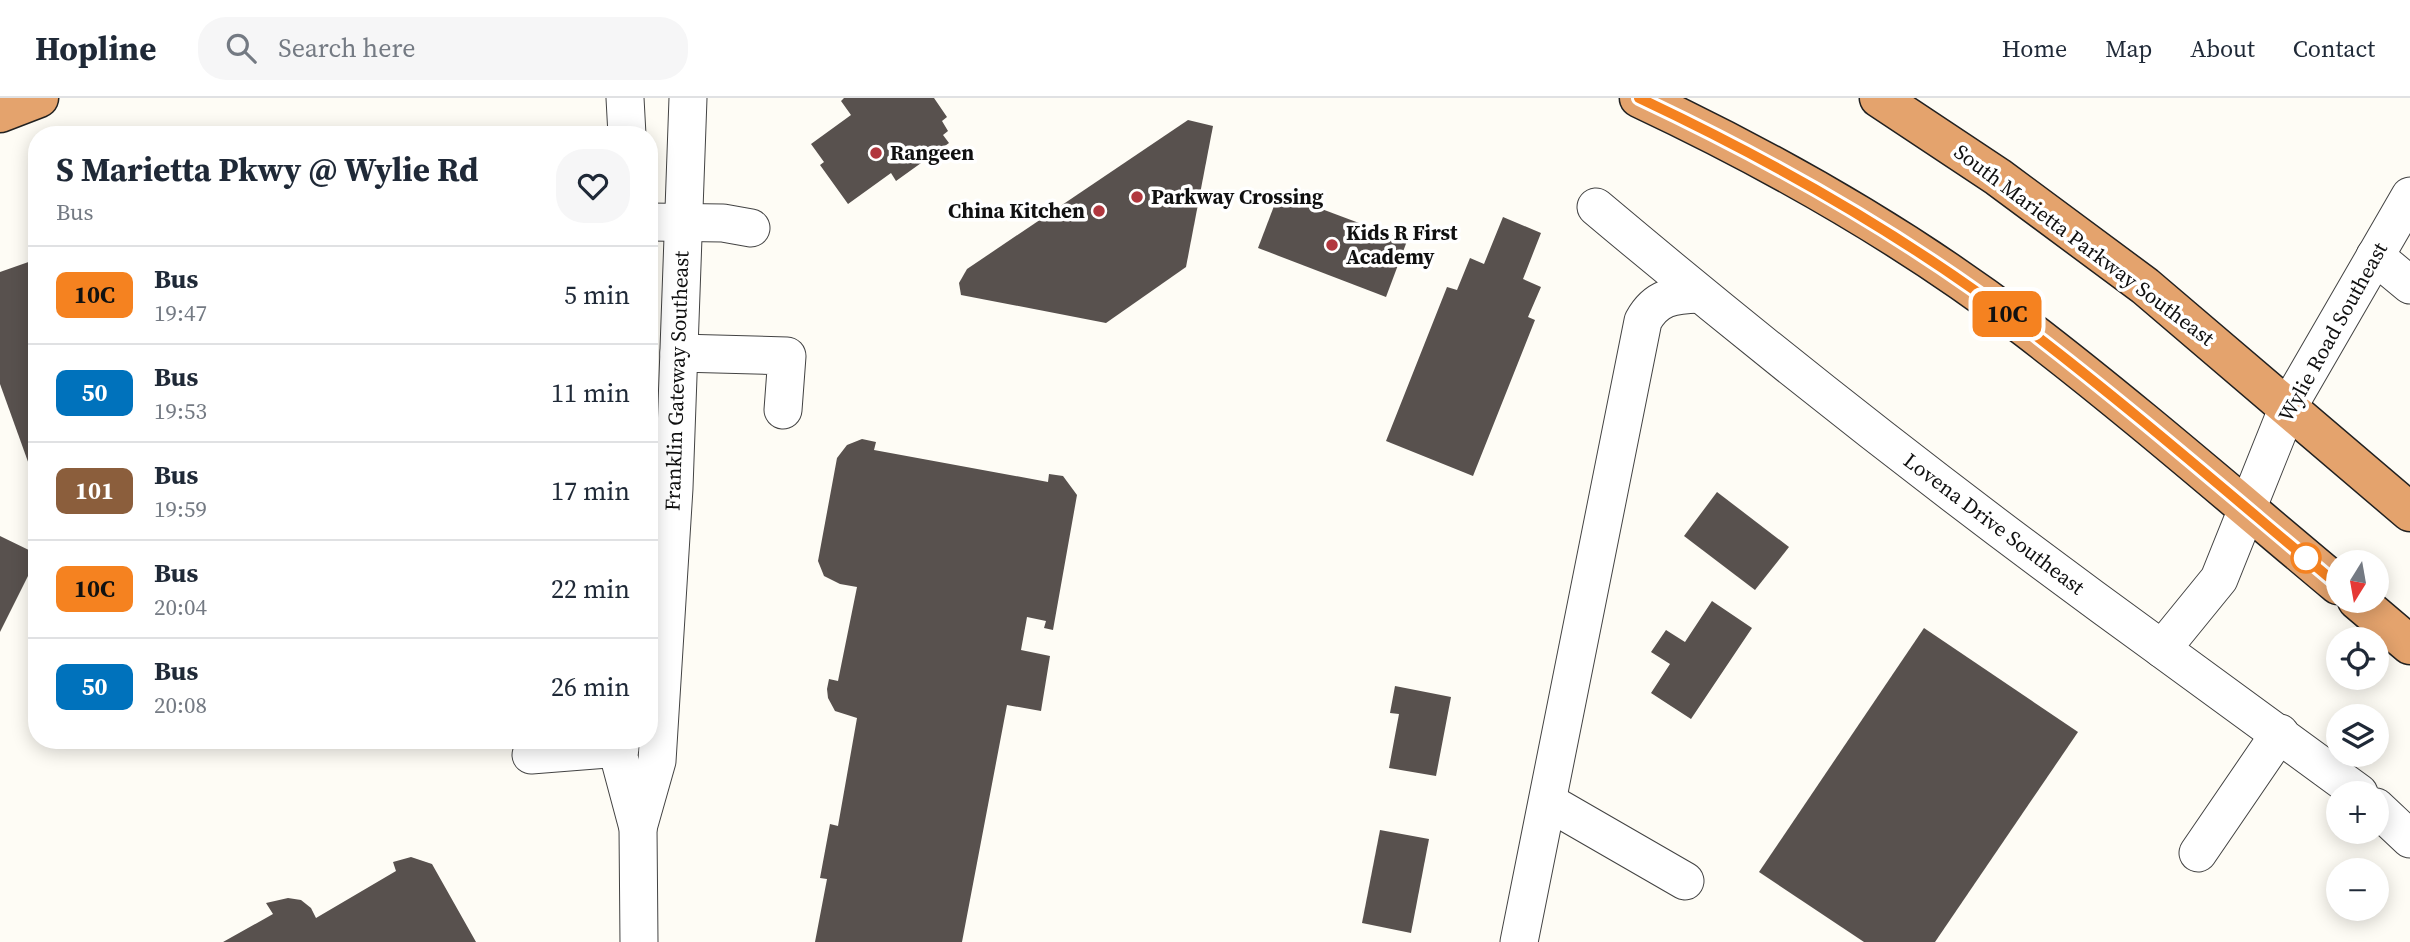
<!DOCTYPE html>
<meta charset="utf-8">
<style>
:root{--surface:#fff;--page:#f6f6f7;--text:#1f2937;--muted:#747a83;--line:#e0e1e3}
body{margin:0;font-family:"Source Serif 4",serif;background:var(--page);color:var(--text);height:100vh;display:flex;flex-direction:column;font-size:26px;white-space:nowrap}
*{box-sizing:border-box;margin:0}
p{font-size:23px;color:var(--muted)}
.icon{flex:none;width:38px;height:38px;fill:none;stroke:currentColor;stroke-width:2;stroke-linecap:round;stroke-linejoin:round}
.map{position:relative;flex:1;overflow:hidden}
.details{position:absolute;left:28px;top:28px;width:630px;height:623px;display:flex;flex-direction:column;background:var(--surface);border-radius:28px;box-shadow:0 4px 18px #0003}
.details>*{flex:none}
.badge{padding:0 14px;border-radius:10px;font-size:24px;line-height:46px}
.needle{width:46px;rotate:191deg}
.buttons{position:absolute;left:2326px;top:452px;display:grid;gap:14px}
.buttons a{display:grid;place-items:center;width:63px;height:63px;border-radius:50%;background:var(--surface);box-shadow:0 4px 18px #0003;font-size:35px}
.map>.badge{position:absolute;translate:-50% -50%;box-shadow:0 0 0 4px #fff}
.round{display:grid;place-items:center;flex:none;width:74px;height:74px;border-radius:28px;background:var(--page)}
.overview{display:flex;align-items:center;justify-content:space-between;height:119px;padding:0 28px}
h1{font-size:33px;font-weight:700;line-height:52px}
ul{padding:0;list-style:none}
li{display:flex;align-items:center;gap:21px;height:98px;padding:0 28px;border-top:2px solid var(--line)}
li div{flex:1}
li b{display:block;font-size:26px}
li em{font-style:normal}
li .badge{min-width:77px;font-weight:700;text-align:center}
header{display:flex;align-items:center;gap:42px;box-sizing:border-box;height:98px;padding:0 35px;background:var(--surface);border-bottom:2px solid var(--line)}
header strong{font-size:33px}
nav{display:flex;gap:38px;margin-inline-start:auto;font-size:24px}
.search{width:490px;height:63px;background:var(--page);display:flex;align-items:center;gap:18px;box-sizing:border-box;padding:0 24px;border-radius:28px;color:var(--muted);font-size:26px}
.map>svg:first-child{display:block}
.building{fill:#58514e}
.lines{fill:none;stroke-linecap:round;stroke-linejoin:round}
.minor-casing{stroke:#434343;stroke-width:39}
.highway-casing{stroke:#212121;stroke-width:41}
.minor{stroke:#fff;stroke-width:37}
.highway{stroke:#e4a36d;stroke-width:38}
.line-casing{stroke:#fff;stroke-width:16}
.line{stroke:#f58220;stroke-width:10}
.poi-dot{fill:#b1373e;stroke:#fff;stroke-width:2.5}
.stop-dot{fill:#fff;stroke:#f58220;stroke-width:3.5}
.labels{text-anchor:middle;stroke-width:7;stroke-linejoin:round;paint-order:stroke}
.poi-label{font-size:21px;font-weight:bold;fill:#101010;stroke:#fff;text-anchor:start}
.street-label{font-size:21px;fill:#101010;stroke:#fff}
</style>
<header>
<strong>Hopline</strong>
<div class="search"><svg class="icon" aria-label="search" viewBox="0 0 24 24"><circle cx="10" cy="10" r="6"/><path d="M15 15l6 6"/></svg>Search here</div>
<nav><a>Home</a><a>Map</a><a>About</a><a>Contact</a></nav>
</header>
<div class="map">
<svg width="2410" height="844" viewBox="0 0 2410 844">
<rect width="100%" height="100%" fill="#fefcf5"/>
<g class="building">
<path d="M 844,0 L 934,0 L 947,19 L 942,23 L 948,33 L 943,37 L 949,45 L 896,83 L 891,75 L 848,106 L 820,67 L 824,64 L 811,46 L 851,17 L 841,3 Z"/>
<path d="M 1188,22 L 1213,28 L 1186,169 L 1106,225 L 961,197 L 959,185 L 967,171 Z"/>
<path d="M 1279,95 L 1407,143 L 1386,199 L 1258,150 Z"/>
<path d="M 1503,119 L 1541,135 L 1523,181 L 1541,189 L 1528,219 L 1535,222 L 1473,378 L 1386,343 L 1447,189 L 1457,192 L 1470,160 L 1484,166 Z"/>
<path d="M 37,161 L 37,386 L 36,386 L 0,286 L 0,174 Z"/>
<path d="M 862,341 L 876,344 L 874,352 L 1048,384 L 1049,376 L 1063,378 L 1077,397 L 1053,532 L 1044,530 L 1046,523 L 1027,519 L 1021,552 L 1050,558 L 1041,613 L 1007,607 L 962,844 L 815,844 L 827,781 L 820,780 L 830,726 L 838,728 L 857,620 L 835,613 L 828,600 L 827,591 L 829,581 L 838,583 L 857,489 L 840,486 L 824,478 L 818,463 L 837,360 L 847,347 Z"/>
<path d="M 1717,394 L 1789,449 L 1755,492 L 1684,438 Z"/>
<path d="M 0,438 L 37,456 L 37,477 L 30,474 L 0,534 Z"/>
<path d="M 1712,503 L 1752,530 L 1691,621 L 1651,595 L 1670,566 L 1651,554 L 1666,532 L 1685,544 Z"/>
<path d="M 1924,530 L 2078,634 L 1935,844 L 1864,844 L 1759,774 Z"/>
<path d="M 1395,588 L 1451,599 L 1436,678 L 1389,670 L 1399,616 L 1390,615 Z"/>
<path d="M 1380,732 L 1429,741 L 1411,835 L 1362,825 Z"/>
<path d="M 411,759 L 432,766 L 476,844 L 223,844 L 273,816 L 266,805 L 288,800 L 301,802 L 311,810 L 316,820 L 396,773 L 393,764 Z"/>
</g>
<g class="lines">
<defs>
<g id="minor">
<path d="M 625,0 L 627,37"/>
<path d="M 1596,109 C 1779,263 1968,411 2162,551 L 2219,481 L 2288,309 L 2410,98"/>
<path d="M 649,124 L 723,125 L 751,130"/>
<path d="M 2375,158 L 2410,187"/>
<path d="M 679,255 L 787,258 L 783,312"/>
<path d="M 2162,551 L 2359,695"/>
<path d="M 620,642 L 619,659 L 638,730 L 639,844"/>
<path d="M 531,657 L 620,650"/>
<path d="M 1548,704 L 1685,783"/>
<path d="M 2376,709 L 2410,741"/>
<path d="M 638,730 L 657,663 L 674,390 L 688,0"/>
<path d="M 2198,755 L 2280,635"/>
<path d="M 1519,844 L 1643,223 C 1656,199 1673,197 1699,196"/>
</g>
<g id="highway">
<path d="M 1639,0 C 1775,64 1907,139 2026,230 C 2133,312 2235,401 2338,487"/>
<path d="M 1879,0 L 1998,79 L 2145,188 L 2410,414"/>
<path d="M 0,15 L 39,0"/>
<path d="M 2357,502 L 2410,547"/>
</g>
</defs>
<use href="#minor" class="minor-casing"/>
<use href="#highway" class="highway-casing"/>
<use href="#minor" class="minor"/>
<use href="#highway" class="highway"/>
</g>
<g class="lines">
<defs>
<path id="line" d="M 1639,0 C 1775,64 1907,139 2026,230 C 2133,312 2235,401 2338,487"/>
</defs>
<use href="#line" class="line-casing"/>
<use href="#line" class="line"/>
</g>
<g class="poi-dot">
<circle cx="876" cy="55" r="7"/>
<circle cx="1137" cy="99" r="7"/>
<circle cx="1099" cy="113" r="7"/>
<circle cx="1332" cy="147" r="7"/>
</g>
<circle class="stop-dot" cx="2306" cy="460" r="14"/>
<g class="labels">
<g class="poi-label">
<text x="890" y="62">Rangeen</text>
<text x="1151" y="106">Parkway Crossing</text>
<text x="1085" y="120" text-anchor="end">China Kitchen</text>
<text x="1346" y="142">Kids R First<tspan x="1346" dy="24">Academy</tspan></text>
</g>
<g class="street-label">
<text transform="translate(2084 147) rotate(37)" y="7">South Marietta Parkway Southeast</text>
<text transform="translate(2333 234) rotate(-61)" y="7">Wylie Road Southeast</text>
<text transform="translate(677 283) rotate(-88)" y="7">Franklin Gateway Southeast</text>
<text transform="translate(1994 426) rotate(37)" y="7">Lovena Drive Southeast</text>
</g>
</g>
</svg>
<div class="buttons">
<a><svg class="needle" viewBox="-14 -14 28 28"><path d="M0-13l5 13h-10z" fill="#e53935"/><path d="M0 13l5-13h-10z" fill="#747a83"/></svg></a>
<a><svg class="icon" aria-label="locate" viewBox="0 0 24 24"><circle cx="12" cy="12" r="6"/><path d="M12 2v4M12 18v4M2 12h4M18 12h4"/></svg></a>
<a><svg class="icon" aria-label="layers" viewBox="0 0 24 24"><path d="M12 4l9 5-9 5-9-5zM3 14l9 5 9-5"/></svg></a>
<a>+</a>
<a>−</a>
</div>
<b class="badge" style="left:2007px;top:216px;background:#f58220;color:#111">10C</b>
<section class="details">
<div class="overview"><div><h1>S Marietta Pkwy @ Wylie Rd</h1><p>Bus</p></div><a class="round"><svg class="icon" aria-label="heart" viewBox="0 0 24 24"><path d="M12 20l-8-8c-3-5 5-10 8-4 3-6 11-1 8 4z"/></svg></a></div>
<ul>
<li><span class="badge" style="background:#f58220;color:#111">10C</span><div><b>Bus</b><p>19:47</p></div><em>5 min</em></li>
<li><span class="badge" style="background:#0072bc;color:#fff">50</span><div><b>Bus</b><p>19:53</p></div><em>11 min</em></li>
<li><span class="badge" style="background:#8b5e3c;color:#fff">101</span><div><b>Bus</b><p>19:59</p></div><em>17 min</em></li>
<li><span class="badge" style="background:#f58220;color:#111">10C</span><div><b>Bus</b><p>20:04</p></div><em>22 min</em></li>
<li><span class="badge" style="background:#0072bc;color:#fff">50</span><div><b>Bus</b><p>20:08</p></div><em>26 min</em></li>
</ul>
</section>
</div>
